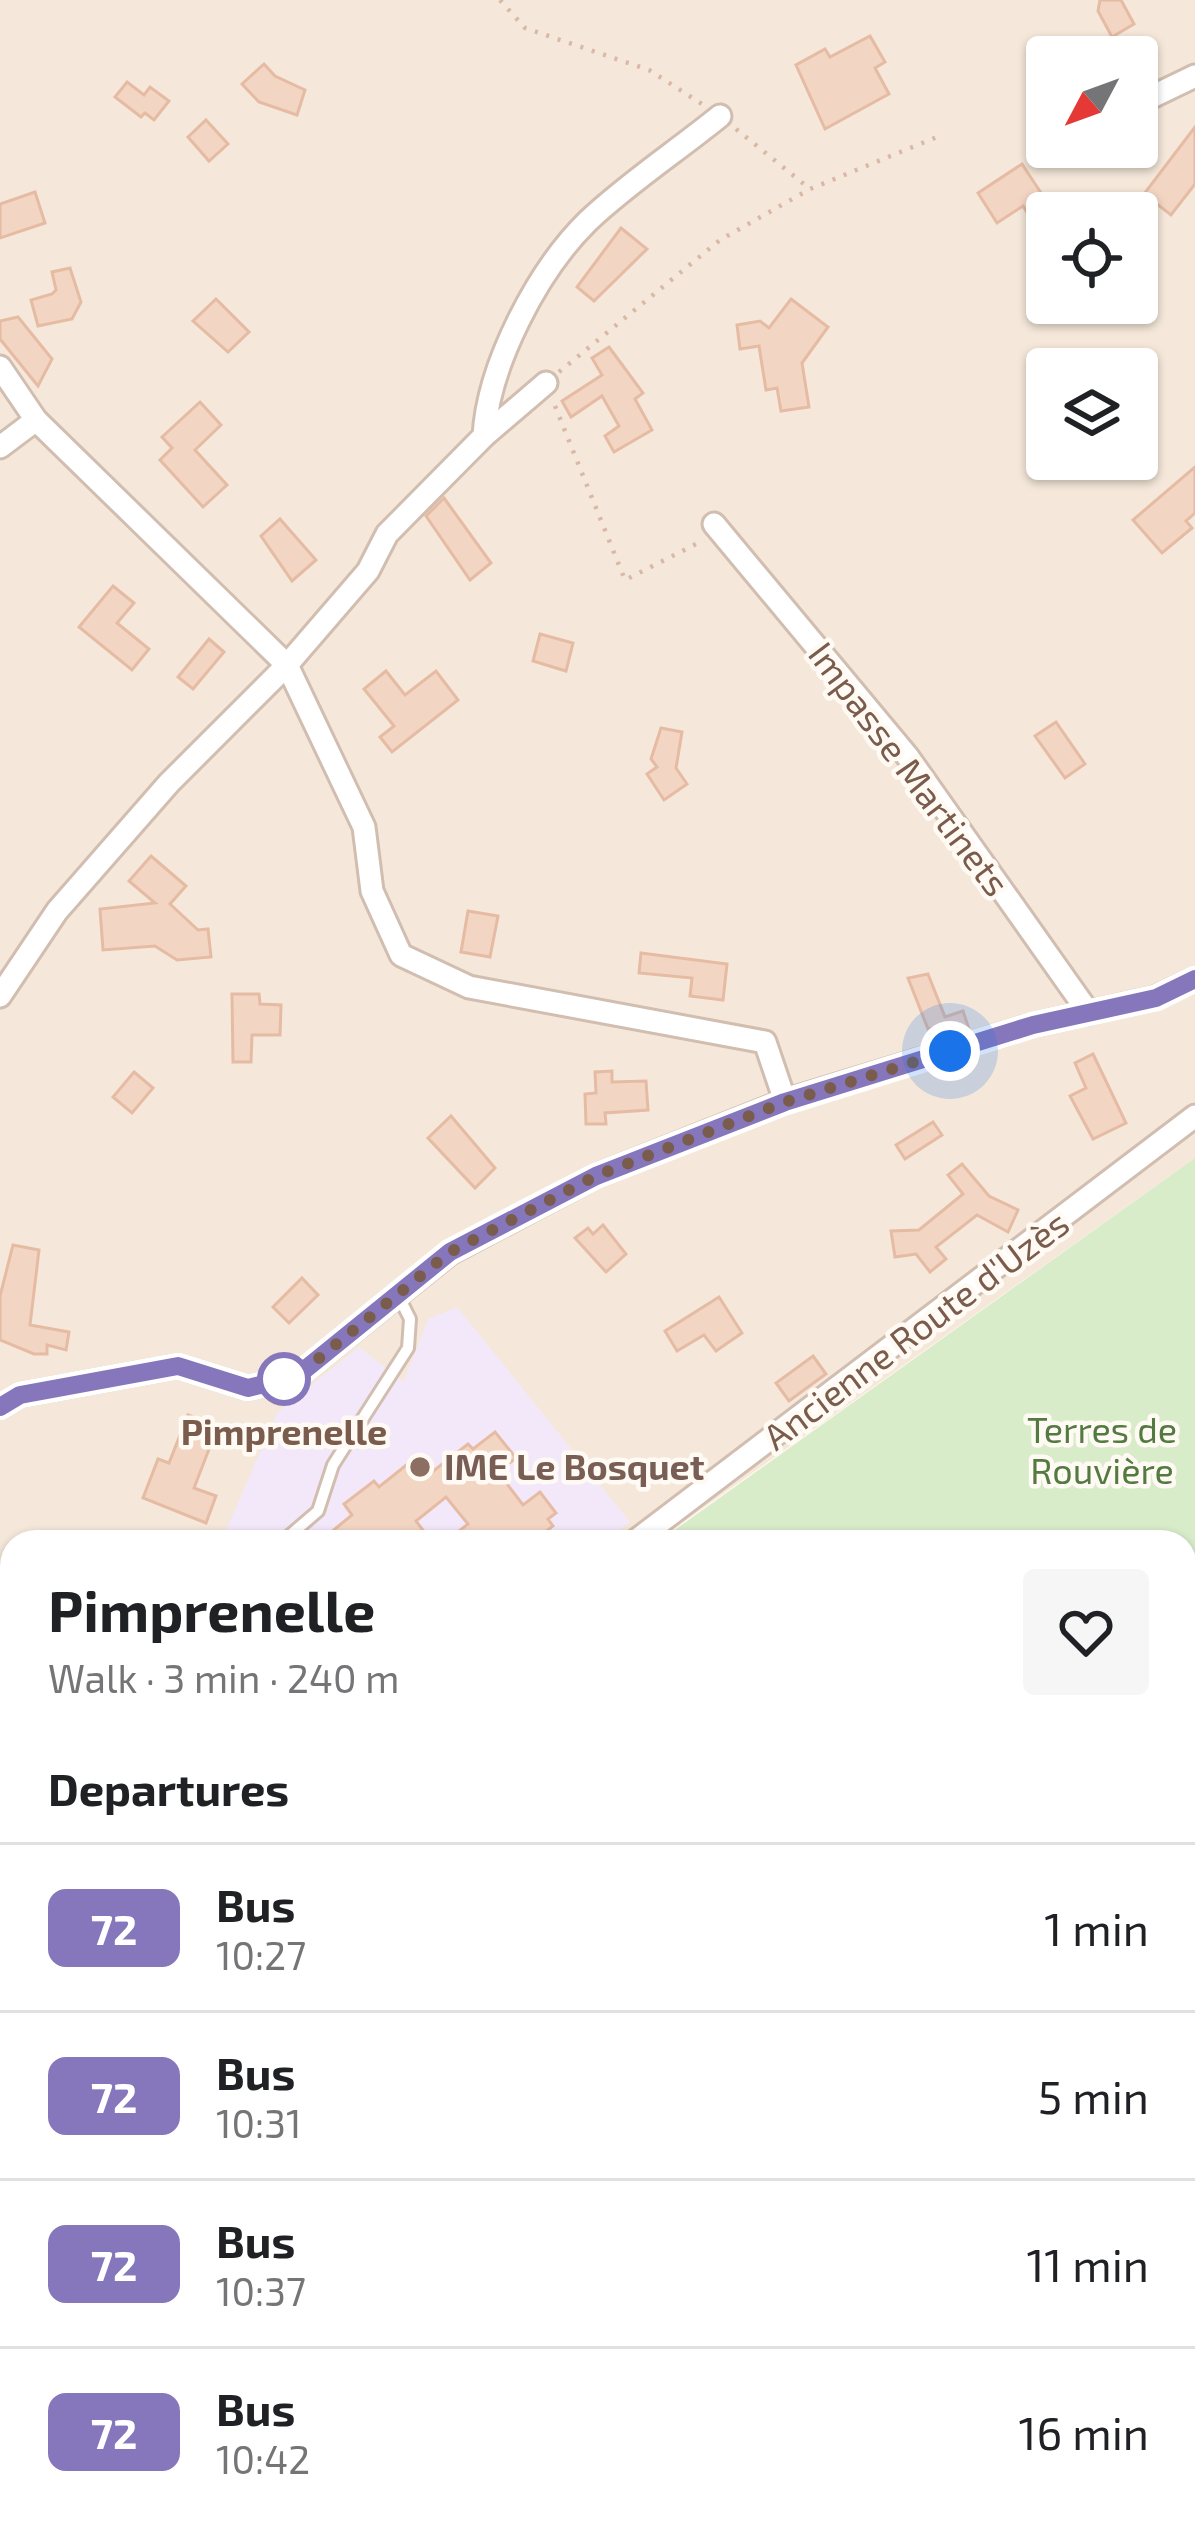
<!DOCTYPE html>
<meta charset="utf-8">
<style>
:root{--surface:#fff;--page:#f6f6f6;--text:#202124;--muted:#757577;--line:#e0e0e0}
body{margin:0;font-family:"Exo 2",sans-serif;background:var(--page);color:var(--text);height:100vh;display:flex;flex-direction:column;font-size:45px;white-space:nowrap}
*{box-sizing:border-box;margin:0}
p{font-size:39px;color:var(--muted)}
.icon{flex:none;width:66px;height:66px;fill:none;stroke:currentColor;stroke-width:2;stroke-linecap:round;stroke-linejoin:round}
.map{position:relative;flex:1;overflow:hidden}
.sheet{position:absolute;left:0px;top:1530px;width:1197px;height:1008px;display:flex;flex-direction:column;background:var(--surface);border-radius:36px 36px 0 0;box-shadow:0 3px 9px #0004}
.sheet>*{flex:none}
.badge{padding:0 24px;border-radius:18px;font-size:42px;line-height:78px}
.needle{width:78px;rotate:229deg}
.fabs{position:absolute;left:1026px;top:36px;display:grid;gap:24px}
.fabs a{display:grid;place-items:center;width:132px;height:132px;border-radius:12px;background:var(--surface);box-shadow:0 3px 9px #0004;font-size:60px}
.you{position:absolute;width:60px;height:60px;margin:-30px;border:9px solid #fff;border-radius:50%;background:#1a73e8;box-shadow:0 0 0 18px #1a73e833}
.map>.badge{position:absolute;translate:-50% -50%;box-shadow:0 0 0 6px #fff}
h2{padding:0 48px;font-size:45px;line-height:108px}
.round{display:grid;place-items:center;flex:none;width:126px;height:126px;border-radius:12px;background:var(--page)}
.head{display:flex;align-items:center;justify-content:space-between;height:204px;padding:0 48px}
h1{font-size:57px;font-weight:700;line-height:90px}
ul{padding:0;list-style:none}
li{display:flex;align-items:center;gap:36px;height:168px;padding:0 48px;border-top:3px solid var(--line)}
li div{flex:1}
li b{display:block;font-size:45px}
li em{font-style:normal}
li .badge{min-width:132px;font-weight:700;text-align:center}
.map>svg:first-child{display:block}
.residential{fill:#f5e8da;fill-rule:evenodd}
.education{fill:#f3e8fa}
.green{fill:#d8ecc9}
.building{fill:#f3d5c3;stroke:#e6bba3;stroke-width:3}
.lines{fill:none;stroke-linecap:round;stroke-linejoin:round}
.service-casing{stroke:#d1beb0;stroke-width:16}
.minor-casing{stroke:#d1beb0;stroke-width:27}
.secondary-casing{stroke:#d6c0b0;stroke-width:33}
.path{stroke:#d9b8a5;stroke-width:4.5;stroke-dasharray:3 9;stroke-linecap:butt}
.service{stroke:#fff;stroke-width:10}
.minor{stroke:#fff;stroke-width:21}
.secondary{stroke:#fff;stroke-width:27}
.line-casing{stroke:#fff;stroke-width:27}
.line{stroke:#8677bc;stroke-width:18}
.walk{stroke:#7a5c4d;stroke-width:12;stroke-dasharray:0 21.6}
.stop-dot{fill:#fff;stroke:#8677bc;stroke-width:6}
.education-dot{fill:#8d6e63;stroke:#fffaf3;stroke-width:4.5}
.labels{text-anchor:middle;stroke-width:9;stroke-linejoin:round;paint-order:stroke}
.street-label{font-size:36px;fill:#7a5c4d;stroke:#fffaf3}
.park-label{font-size:36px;fill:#537a41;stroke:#fffaf3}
.stop-label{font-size:36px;font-weight:bold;fill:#7a5c4d;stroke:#fffaf3}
.education-label{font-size:36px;font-weight:bold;fill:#785e54;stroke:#fffaf3;text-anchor:start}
</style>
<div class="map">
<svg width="1195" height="2538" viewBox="0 0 1195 2538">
<rect width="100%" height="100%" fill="#fdf6ec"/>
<path class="residential" d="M 0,0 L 1195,0 L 1195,1158 L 655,1542 L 12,1542 L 12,2000 L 0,2008 ZM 1047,57 L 1137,57 L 1137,147 L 1047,147 ZM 1047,213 L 1137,213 L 1137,303 L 1047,303 ZM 1047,369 L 1137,369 L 1137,459 L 1047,459 Z"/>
<path class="education" d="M 457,1307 L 630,1522 L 604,1542 L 221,1542 L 277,1413 L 359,1347 L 404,1382 L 428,1319 Z"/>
<g class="green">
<path d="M 1195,1158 L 1195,2538 L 0,2538 L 0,2026 L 12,2017 L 12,2526 L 1185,2526 L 1185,1542 L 658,1542 Z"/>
<path d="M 12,1867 L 12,1996 L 0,2005 L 0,1873 Z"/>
</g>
<g class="building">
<path d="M 1100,0 L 1121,0 L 1134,24 L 1112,37 L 1098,11 Z"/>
<path d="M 870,36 L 885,62 L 875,68 L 889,94 L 825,129 L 796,65 L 825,49 L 830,57 Z"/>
<path d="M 264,64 L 275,76 L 305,90 L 297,115 L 259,102 L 242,84 Z"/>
<path d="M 127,82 L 144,95 L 150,87 L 169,101 L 154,120 L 145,113 L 141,117 L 115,97 Z"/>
<path d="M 206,120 L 228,144 L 209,161 L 188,137 Z"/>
<path d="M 1195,127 L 1195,184 L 1171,215 L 1144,194 Z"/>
<path d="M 1022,164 L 1047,202 L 1028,214 L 1023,206 L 997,223 L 978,193 Z"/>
<path d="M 35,192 L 45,223 L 0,238 L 0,204 Z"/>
<path d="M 621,228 L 647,249 L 594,301 L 577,287 Z"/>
<path d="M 70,268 L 81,302 L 72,319 L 38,326 L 31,300 L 52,294 L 56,290 L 52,272 Z"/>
<path d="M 216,299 L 249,332 L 228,352 L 193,321 Z"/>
<path d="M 791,299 L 828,327 L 802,363 L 809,407 L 781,411 L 777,388 L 766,390 L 759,346 L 740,349 L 737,325 L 760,321 L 769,328 Z"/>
<path d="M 18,317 L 52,359 L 38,386 L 0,339 L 0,321 Z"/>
<path d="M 609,347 L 643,393 L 635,399 L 652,430 L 614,452 L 605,436 L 619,426 L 602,396 L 571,417 L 562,401 L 602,375 L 592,358 Z"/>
<path d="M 200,402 L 221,425 L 195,450 L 227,485 L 203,507 L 160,460 L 172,448 L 162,437 Z"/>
<path d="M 1195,467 L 1195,513 L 1186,521 L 1192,528 L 1162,553 L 1133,520 Z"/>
<path d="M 444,498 L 491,563 L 470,580 L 426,516 Z"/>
<path d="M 280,519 L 316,560 L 292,581 L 261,536 Z"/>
<path d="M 113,586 L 134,603 L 117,623 L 149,649 L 132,670 L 79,627 Z"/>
<path d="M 540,634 L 573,643 L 566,671 L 533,661 Z"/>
<path d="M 209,639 L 224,652 L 193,689 L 178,677 Z"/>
<path d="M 386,671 L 405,695 L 436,671 L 458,700 L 392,752 L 380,737 L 394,726 L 364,689 Z"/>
<path d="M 1056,722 L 1085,764 L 1065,778 L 1035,736 Z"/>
<path d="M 661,728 L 682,732 L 676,768 L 687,784 L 664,800 L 647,774 L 657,767 L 651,759 Z"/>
<path d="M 151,856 L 186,886 L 170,904 L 198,930 L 208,929 L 211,957 L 177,960 L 155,946 L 103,950 L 100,909 L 155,903 L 129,881 Z"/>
<path d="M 468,911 L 498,916 L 490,957 L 461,952 Z"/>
<path d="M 641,953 L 727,964 L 723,1000 L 690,996 L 692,978 L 639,973 Z"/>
<path d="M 928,974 L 945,1017 L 963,1011 L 969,1029 L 941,1037 L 937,1027 L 928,1029 L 908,978 Z"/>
<path d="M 232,994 L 259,994 L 260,1004 L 281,1005 L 280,1035 L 252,1035 L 251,1062 L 233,1062 Z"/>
<path d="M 1093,1054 L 1126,1123 L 1093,1139 L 1070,1096 L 1086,1088 L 1075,1063 Z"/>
<path d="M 612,1071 L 612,1082 L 646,1081 L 648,1110 L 605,1113 L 606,1124 L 586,1124 L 585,1094 L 596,1093 L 595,1072 Z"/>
<path d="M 134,1072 L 153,1088 L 132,1113 L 113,1097 Z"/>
<path d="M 451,1116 L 495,1168 L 475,1188 L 428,1138 Z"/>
<path d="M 933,1122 L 942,1135 L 905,1159 L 896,1145 Z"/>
<path d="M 962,1164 L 989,1196 L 1018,1210 L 1008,1232 L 977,1215 L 936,1247 L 946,1259 L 930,1272 L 916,1254 L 895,1257 L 891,1231 L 919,1230 L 963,1194 L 948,1175 Z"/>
<path d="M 603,1225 L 626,1254 L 606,1272 L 575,1238 L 588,1228 L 593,1234 Z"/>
<path d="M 13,1245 L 39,1250 L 30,1325 L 69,1332 L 66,1350 L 47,1345 L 47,1354 L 34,1354 L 0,1340 L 0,1296 Z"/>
<path d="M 302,1278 L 318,1295 L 289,1323 L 273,1307 Z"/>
<path d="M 719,1297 L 742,1333 L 716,1351 L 704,1335 L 677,1351 L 665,1331 Z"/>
<path d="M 813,1356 L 826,1374 L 789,1401 L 776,1383 Z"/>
<path d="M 188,1415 L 218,1426 L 194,1488 L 216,1496 L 206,1523 L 143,1498 L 158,1459 L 169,1463 Z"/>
<path d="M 495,1432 L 516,1458 L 498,1472 L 523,1505 L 540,1492 L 556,1513 L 548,1519 L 553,1526 L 532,1542 L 445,1542 L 468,1524 L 446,1497 L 416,1521 L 432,1542 L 319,1542 L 352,1515 L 344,1504 L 374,1481 L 379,1487 L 414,1459 L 427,1476 L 468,1444 L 473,1449 Z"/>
</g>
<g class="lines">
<defs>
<path id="service" d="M 282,1542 L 318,1511 L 333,1465 L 408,1348 L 410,1319 L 398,1295"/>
<g id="minor">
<path d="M 1137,104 L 1195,76"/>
<path d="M 0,367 L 36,420 L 287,665 L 364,827 L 372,891 L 401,955 L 469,987 L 765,1042 L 785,1101"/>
<path d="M 484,436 C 488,366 537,271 588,221 C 628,183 677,151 720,116"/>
<path d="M 0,447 L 36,420"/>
<path d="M 714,524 L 908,757 L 1089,1013"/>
<path d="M 0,996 L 57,911 L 169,783 L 287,665 L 368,571 L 387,534 L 484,436 L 546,383"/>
<path d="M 0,1407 L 20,1395 L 178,1366 L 248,1388 L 297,1376 L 450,1253 L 596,1176 L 785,1101 L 1033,1025 L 1155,998 L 1195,979"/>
<path d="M 634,1542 L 1195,1116"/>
<path d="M 0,1834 L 12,1834"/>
<path d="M 0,2026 L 12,2017"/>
</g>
<g id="secondary">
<path d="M 1185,2009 L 1195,1998"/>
<path d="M 0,2526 L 12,2525"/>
</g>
</defs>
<use href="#service" class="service-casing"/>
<use href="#minor" class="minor-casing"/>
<use href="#secondary" class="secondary-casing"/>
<g class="path">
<path d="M 500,0 L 525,28 L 649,70 L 702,104"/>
<path d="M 736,129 L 810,189"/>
<path d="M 559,372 L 720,240 L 810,189 L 937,137"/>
<path d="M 555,406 L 625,580 L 704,540"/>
</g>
<use href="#service" class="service"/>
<use href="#minor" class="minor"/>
<use href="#secondary" class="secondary"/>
</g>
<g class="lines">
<defs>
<path id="line" d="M 0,1407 L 20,1395 L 178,1366 L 248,1388 L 297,1376 L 450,1252 L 596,1176 L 785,1102 L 1033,1025 L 1156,998 L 1195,979"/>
</defs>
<use href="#line" class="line-casing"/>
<use href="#line" class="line"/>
<path class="walk" d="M 284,1379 L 273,1382 L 297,1376 L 450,1252 L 596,1176 L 785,1102 L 950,1051"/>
</g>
<circle class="stop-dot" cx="284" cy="1379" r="24"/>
<circle class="education-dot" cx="420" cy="1467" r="12"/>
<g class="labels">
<g class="street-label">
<text transform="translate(909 769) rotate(53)" y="13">Impasse Martinets</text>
<text transform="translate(916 1330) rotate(-37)" y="13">Ancienne Route d'Uzès</text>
</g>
<g class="park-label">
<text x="1102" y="1443">Terres de<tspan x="1102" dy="41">Rouvière</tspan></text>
</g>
<g class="stop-label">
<text x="284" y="1445">Pimprenelle</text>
</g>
<g class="education-label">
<text x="444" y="1480">IME Le Bosquet</text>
</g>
</g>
</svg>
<div class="fabs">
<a><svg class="needle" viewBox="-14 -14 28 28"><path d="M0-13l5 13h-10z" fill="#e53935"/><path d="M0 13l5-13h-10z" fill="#757577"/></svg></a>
<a><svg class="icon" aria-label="locate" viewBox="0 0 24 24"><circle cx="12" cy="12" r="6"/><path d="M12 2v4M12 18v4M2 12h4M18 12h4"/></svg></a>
<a><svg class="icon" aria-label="layers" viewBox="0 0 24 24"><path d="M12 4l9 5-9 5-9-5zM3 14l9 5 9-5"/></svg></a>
</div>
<div class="you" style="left:950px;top:1051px"></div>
<section class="sheet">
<div class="head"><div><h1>Pimprenelle</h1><p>Walk · 3 min · 240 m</p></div><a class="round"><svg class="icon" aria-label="heart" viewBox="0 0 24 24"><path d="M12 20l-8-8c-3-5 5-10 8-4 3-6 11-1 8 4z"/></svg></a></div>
<h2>Departures</h2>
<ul>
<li><span class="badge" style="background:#8677bc;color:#fff">72</span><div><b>Bus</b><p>10:27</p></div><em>1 min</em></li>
<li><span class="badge" style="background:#8677bc;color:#fff">72</span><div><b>Bus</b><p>10:31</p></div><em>5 min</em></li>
<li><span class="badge" style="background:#8677bc;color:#fff">72</span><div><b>Bus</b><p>10:37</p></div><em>11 min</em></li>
<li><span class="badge" style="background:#8677bc;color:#fff">72</span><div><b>Bus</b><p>10:42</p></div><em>16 min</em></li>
</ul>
</section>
</div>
